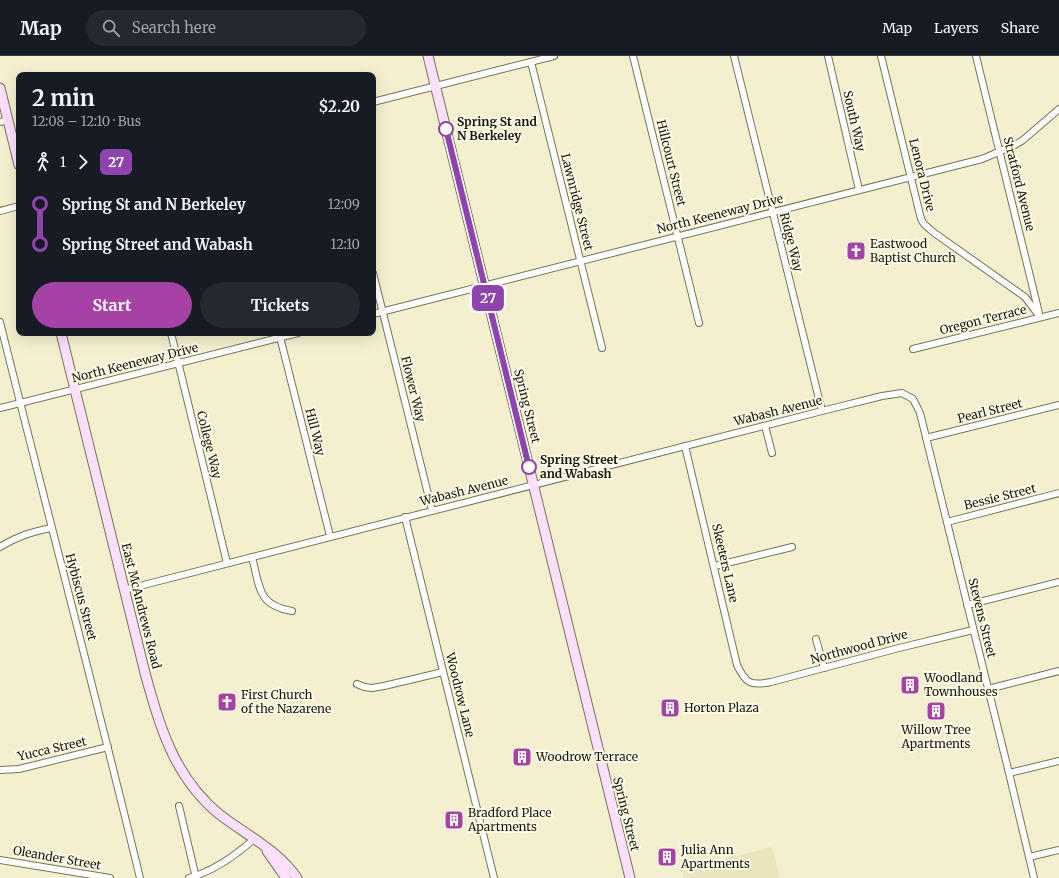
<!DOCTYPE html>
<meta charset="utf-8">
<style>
:root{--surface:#171b24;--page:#242831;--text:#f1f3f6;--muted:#9ea1a6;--line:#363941;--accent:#a641a6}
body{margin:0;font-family:Merriweather,serif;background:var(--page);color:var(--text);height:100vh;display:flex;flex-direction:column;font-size:15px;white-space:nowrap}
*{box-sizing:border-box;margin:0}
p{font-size:13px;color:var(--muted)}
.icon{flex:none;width:22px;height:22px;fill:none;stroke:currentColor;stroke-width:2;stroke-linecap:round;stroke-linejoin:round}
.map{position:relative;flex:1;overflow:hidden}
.side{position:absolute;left:16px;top:16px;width:360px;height:264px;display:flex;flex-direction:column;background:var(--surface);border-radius:8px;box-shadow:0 4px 16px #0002}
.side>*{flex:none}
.badge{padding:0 8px;border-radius:6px;font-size:14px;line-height:26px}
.map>.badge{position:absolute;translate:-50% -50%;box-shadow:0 0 0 2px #fff}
.legs{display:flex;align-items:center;gap:6px;height:44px;padding:0 16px;font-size:13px}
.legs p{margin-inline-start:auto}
.overview{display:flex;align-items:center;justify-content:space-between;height:68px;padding:0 16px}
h1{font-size:22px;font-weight:700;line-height:30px}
.button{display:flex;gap:8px;margin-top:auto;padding:8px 16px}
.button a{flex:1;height:46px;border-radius:24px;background:var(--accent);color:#fff;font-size:16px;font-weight:700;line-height:46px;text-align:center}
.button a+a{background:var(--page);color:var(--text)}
ul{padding:0 16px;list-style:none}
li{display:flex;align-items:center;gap:14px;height:40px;font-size:15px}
li i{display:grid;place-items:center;width:6px;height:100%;margin:0 5px;background:currentColor}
li i::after{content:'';width:10px;height:10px;margin:-5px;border:3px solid;border-radius:50%;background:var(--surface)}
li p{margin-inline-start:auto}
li:first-child i{background:linear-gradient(#0000 50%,currentColor 0)}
li:last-child i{background:linear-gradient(currentColor 50%,#0000 0)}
header{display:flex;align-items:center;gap:24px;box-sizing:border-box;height:56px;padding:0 20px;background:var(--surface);border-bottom:1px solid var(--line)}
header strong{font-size:19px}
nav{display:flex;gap:22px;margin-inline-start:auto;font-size:14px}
.search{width:280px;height:36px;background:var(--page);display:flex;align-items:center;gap:10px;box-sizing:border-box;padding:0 14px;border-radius:22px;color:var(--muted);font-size:15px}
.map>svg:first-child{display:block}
.built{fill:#ebe5be}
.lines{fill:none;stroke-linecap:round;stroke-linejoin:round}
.street-casing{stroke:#787458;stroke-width:8}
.secondary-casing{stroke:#787458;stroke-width:11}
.street{stroke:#fff;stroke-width:6}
.secondary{stroke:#fedffd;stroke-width:9}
.line-1-casing{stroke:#fff;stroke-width:9}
.line-1{stroke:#8e44ad;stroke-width:6}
.stop-1-dot{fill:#fff;stroke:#8e44ad;stroke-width:2}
.labels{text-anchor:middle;stroke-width:4;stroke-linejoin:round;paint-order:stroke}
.street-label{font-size:12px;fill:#1a180d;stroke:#fefbe8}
.stop-label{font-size:12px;font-weight:bold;fill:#1a180d;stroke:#fefbe8;text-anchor:start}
.poi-label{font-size:12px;fill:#1a180d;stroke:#fefbe8;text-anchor:start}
</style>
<header>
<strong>Map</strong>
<div class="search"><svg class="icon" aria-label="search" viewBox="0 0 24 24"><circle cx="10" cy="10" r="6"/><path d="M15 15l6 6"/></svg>Search here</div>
<nav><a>Map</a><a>Layers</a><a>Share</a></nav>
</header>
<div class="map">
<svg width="1059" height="822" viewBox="0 0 1059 822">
<rect width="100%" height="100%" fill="#f3efcf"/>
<path class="built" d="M 772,791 L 780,822 L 684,822 L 682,814 Z"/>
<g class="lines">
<defs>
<g id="street">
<path d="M 633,0 L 699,267"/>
<path d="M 734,0 L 822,355"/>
<path d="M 828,0 L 859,134"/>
<path d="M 881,0 L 921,163 L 924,168 L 933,176 L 1025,241 L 1040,261"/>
<path d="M 976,0 L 1039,257"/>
<path d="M 531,6 L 602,292"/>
<path d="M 373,46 L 554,0"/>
<path d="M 0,66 L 8,64"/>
<path d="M 0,155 L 19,150"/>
<path d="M 373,217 L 432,454"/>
<path d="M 373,258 L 982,103 L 1015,89 L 1023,84 L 1059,53"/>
<path d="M 0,266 C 46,452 95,636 140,822"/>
<path d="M 171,277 L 227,507"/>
<path d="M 279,277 L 330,480"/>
<path d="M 913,293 L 1059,257"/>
<path d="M 0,352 L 298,277"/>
<path d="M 765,370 L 772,397"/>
<path d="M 926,382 L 1059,349"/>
<path d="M 685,390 L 737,609 C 746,628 751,630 771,626 L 899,592 L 973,574"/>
<path d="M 405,461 L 494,822"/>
<path d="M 947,466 L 1059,437"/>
<path d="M 0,491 C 18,480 31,476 51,472"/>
<path d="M 252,501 C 260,531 257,549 292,555"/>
<path d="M 715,510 L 792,491"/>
<path d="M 124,534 L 822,355 L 882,340 L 902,337 L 913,343 L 920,357 L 1009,717 L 1034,822"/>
<path d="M 967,549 L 1059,526"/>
<path d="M 816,583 L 824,612"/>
<path d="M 357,628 L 364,631 L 372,632 L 384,630 L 443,616"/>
<path d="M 988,633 L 1059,615"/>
<path d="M 0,714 L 19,713 L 108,691"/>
<path d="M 1009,717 L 1059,705"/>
<path d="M 179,750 L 196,822"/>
<path d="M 1029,801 L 1059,794"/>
<path d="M 0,804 L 110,822"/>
<path d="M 189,822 C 214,815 235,800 254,783"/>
</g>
<g id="secondary">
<path d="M 428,0 L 630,822"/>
<path d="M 0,32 L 19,109"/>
<path d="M 61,277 L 145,617 C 160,671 174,721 219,758 C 246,779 278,794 297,822"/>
<path d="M 267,795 L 286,822"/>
</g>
</defs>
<use href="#street" class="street-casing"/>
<use href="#secondary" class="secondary-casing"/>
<use href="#street" class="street"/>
<use href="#secondary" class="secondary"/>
</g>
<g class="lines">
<defs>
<path id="line-1" d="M 446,73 L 529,411"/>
</defs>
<use href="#line-1" class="line-1-casing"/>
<use href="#line-1" class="line-1"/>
</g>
<defs>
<symbol id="church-square" viewBox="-11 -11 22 22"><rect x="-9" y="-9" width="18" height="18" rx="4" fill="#a641a6" stroke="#fefbe8"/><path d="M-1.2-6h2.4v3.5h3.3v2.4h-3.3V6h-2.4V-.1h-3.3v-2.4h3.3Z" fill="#fff"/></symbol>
<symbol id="building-square" viewBox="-11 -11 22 22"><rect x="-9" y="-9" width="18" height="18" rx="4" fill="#a641a6" stroke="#fefbe8"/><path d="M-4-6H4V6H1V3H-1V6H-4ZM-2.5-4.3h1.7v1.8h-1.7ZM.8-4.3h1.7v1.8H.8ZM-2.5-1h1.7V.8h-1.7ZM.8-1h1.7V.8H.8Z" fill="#fff"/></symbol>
</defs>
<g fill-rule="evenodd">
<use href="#church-square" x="845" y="184" width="22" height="22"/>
<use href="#building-square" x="899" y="618" width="22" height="22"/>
<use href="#church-square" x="216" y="635" width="22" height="22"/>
<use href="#building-square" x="659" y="641" width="22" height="22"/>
<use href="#building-square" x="925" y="644" width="22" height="22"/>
<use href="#building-square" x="511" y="690" width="22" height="22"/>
<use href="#building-square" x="443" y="753" width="22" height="22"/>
<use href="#building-square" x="656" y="790" width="22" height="22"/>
</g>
<g class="stop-1-dot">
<circle cx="446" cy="73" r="7"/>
<circle cx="529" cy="411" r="7"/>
</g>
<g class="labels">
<g class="street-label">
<text transform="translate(854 65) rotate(77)" y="4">South Way</text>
<text transform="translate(671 107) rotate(76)" y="4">Hillcourt Street</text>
<text transform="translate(922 119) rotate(76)" y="4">Lenora Drive</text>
<text transform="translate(1019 128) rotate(76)" y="4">Stratford Avenue</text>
<text transform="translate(577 146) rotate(76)" y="4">Lawnridge Street</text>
<text transform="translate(720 158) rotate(-14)" y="4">North Keeneway Drive</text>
<text transform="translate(791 186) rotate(76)" y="4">Ridge Way</text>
<text transform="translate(983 264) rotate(-14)" y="4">Oregon Terrace</text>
<text transform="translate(135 307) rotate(-14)" y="4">North Keeneway Drive</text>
<text transform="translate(413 333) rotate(76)" y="4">Flower Way</text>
<text transform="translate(527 350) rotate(76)" y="4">Spring Street</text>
<text transform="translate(778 355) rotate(-14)" y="4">Wabash Avenue</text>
<text transform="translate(990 355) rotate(-14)" y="4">Pearl Street</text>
<text transform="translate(315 376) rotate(76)" y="4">Hill Way</text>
<text transform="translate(209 389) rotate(76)" y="4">College Way</text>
<text transform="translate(464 435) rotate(-14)" y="4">Wabash Avenue</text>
<text transform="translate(1000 441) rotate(-14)" y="4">Bessie Street</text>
<text transform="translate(725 507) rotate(77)" y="4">Skeeters Lane</text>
<text transform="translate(81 541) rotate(75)" y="4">Hybiscus Street</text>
<text transform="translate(141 550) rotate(76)" y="4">East McAndrews Road</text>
<text transform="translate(982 562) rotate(76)" y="4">Stevens Street</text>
<text transform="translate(859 591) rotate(-15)" y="4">Northwood Drive</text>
<text transform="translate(460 639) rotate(76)" y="4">Woodrow Lane</text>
<text transform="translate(52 693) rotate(-13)" y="4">Yucca Street</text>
<text transform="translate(626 758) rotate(76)" y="4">Spring Street</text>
<text transform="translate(57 802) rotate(10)" y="4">Oleander Street</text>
</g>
<g class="stop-label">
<text x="457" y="70">Spring St and<tspan x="457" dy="14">N Berkeley</tspan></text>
<text x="540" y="408">Spring Street<tspan x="540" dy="14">and Wabash</tspan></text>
</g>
<g class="poi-label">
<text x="870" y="192">Eastwood<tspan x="870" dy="14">Baptist Church</tspan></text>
<text x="924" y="626">Woodland<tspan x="924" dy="14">Townhouses</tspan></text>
<text x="241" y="643">First Church<tspan x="241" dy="14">of the Nazarene</tspan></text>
<text x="684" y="656">Horton Plaza</text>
<text x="936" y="678" text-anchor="middle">Willow Tree<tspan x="936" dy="14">Apartments</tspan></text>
<text x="536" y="705">Woodrow Terrace</text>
<text x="468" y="761">Bradford Place<tspan x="468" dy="14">Apartments</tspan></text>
<text x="681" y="798">Julia Ann<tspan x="681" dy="14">Apartments</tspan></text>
</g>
</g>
</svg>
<b class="badge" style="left:488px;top:242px;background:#8e44ad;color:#fff">27</b>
<section class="side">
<div class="overview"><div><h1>2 min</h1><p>12:08 – 12:10 · Bus</p></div><b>$2.20</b></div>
<div class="legs"><svg class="icon" aria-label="walk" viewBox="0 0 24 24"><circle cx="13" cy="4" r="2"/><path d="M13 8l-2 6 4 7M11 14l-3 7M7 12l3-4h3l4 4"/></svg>1<svg class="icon" aria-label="forward" viewBox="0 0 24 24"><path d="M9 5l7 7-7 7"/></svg><b class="badge" style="background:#8e44ad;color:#fff">27</b></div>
<ul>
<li><i style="color:#8e44ad"></i><b>Spring St and N Berkeley</b><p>12:09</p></li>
<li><i style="color:#8e44ad"></i><b>Spring Street and Wabash</b><p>12:10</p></li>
</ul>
<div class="button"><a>Start</a><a>Tickets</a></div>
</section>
</div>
